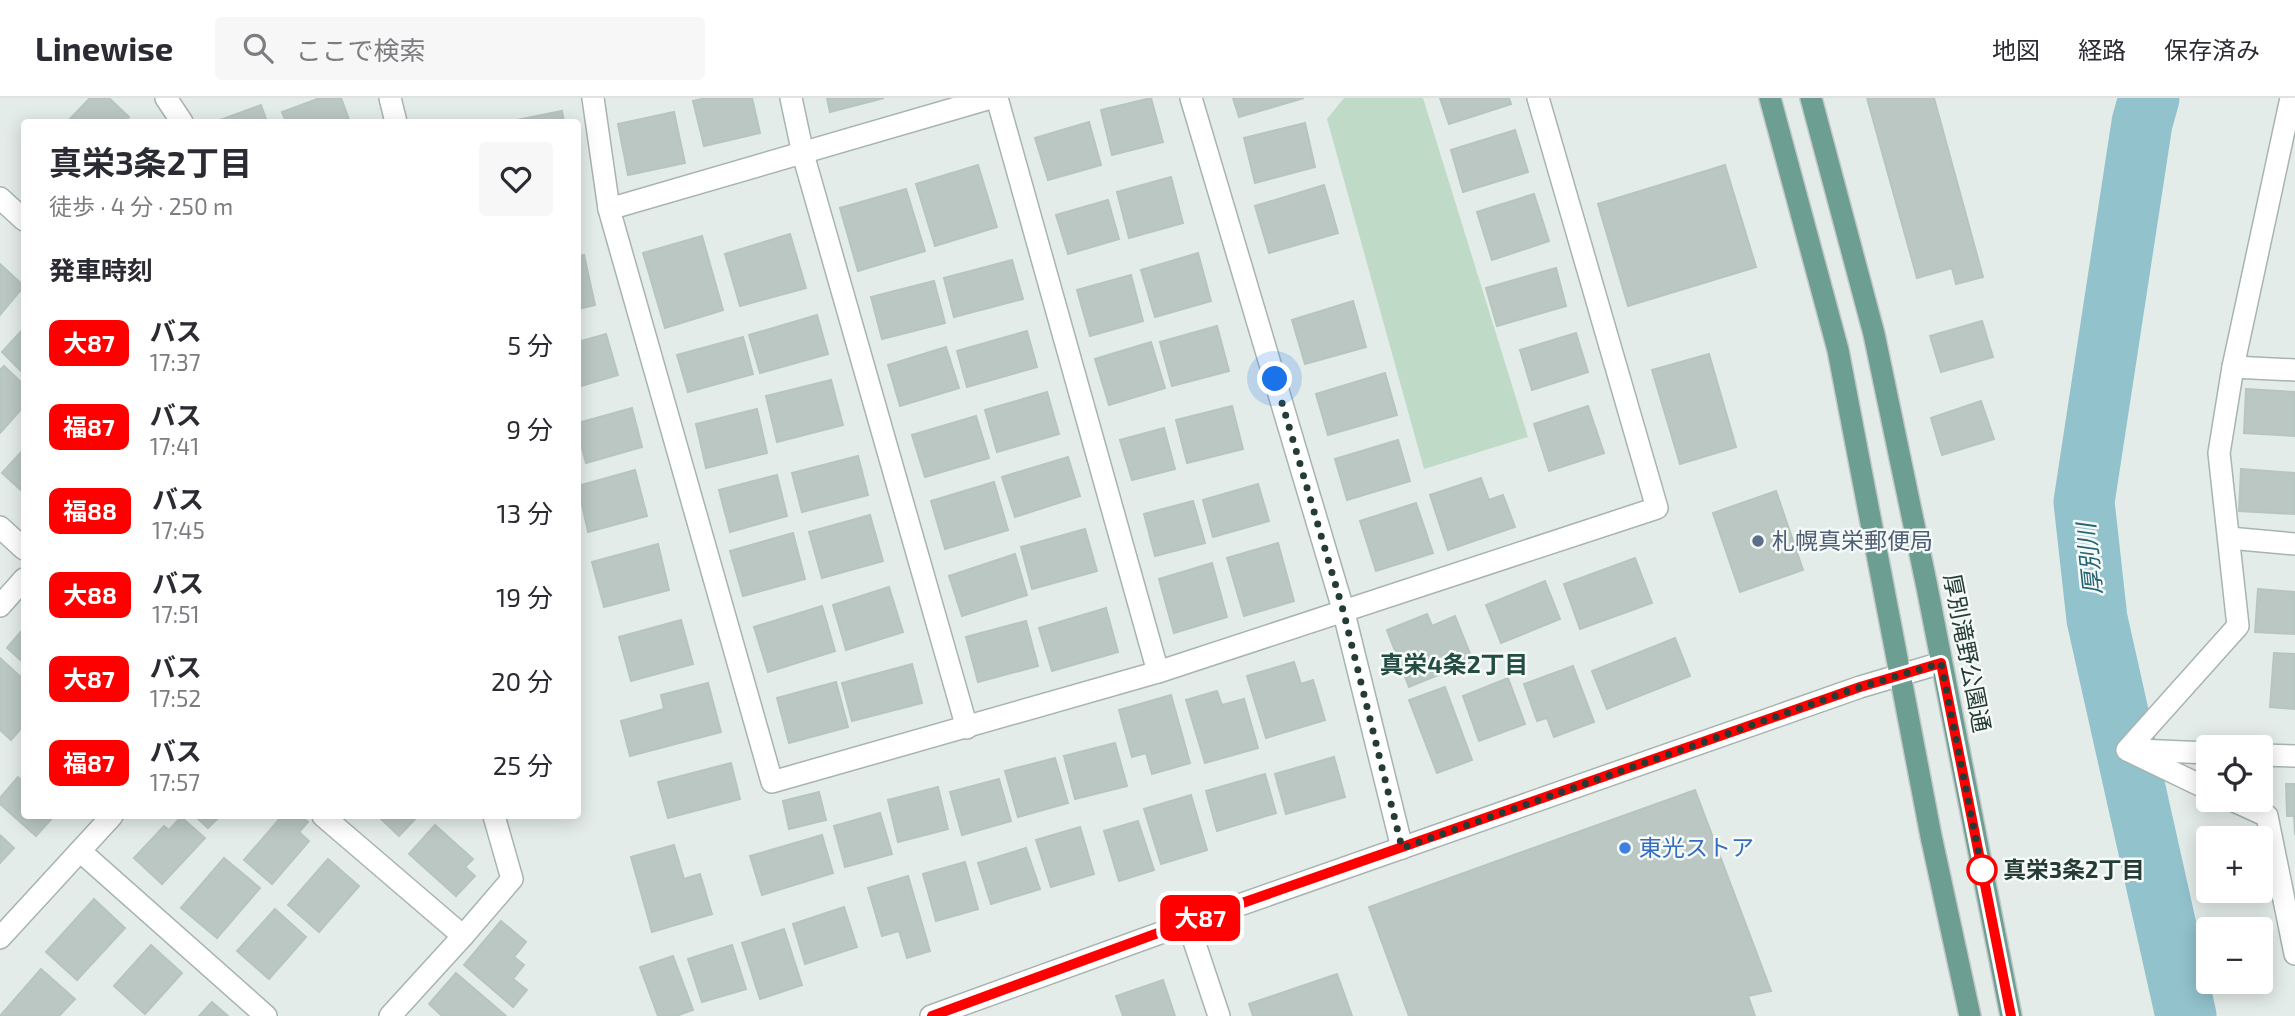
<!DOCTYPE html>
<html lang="ja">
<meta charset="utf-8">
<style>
:root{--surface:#fff;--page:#f7f7f7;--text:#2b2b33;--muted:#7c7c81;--line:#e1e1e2}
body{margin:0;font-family:"Exo 2","Noto Sans JP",sans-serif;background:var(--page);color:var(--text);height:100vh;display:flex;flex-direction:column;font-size:26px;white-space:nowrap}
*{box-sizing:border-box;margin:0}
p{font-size:23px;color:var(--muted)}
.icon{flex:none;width:38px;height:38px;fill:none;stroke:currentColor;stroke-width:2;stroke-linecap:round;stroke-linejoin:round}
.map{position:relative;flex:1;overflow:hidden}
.panel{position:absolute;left:21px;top:21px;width:560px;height:700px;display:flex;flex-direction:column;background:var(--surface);border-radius:7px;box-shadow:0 4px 18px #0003}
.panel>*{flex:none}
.badge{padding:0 14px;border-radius:10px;font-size:24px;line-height:46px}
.buttons{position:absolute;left:2196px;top:637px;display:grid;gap:14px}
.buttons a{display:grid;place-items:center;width:77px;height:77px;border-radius:7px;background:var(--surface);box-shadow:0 4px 18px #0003;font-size:35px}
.you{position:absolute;width:35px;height:35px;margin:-18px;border:5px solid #fff;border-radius:50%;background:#1a73e8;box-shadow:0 0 0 10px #1a73e833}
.map>.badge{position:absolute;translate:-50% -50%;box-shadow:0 0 0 4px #fff}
h2{padding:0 28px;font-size:26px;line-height:63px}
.round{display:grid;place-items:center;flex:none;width:74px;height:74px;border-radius:7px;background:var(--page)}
.head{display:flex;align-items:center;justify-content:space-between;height:119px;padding:0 28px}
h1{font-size:33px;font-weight:700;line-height:52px}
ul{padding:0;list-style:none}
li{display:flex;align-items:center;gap:21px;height:84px;padding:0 28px}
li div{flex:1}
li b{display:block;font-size:26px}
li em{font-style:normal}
li .badge{min-width:77px;font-weight:700;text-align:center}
header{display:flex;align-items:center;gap:42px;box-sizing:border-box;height:98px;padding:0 35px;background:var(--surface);border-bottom:2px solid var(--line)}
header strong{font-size:33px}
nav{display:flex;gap:38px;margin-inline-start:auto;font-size:24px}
.search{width:490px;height:63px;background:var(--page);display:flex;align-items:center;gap:18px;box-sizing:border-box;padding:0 24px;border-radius:7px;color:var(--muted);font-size:26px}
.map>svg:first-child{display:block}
.green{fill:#bfdbc7}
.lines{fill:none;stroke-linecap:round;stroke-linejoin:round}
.river{stroke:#92c2cc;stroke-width:61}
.building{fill:#bac7c2;stroke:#b7c5c0;stroke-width:2}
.minor-casing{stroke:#a7b4b0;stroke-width:24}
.major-casing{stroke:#c2c8c7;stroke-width:24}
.minor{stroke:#fff;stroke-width:21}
.major{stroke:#6d9e92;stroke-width:21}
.line-casing{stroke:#fff;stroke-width:16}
.line{stroke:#f00;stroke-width:10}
.walk{stroke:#253c36;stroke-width:7;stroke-dasharray:0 12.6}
.service-dot{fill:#5c6f8a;stroke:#f5f9f7;stroke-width:2.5}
.shop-dot{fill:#3f7fe0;stroke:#f5f9f7;stroke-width:2.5}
.stop-dot{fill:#fff;stroke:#f00;stroke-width:3.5}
.labels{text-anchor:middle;stroke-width:5;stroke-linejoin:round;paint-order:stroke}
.service-label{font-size:23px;fill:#4e5e75;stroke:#f5f9f7;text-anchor:start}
.street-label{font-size:23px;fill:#253c36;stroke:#f5f9f7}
.shop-label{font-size:23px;fill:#366cbe;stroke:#f5f9f7;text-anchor:start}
.stop-label{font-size:23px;font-weight:bold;fill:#253c36;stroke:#f5f9f7;text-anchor:start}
.water-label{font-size:24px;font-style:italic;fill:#256573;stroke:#f5f9f7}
.neighbourhood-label{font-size:24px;font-weight:bold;fill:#234d43;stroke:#f5f9f7}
</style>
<header>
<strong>Linewise</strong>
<div class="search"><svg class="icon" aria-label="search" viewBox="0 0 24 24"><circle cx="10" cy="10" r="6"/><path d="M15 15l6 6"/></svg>ここで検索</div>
<nav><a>地図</a><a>経路</a><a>保存済み</a></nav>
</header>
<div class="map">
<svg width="2295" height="918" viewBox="0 0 2295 918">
<rect width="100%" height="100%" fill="#e4ece9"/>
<path class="green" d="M 1344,0 L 1423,0 L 1528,339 L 1424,371 L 1327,21 Z"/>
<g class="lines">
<path class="river" d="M 2149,0 L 2142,25 L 2084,404 L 2097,521 L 2186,918"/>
</g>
<g class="building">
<path d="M 90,0 L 109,0 L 129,19 L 124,24 L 67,24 Z"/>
<path d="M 320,0 L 341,0 L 350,24 L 286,24 L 282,14 Z"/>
<path d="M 706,0 L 752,0 L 760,35 L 704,48 L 693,3 Z"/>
<path d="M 827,0 L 884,0 L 830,14 Z"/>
<path d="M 1151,0 L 1163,44 L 1112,57 L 1101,12 Z"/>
<path d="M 1233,0 L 1304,0 L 1239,19 Z"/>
<path d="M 1440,0 L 1509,0 L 1511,6 L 1449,26 Z"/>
<path d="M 1867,0 L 1934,0 L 1983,179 L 1956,186 L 1952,170 L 1917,180 Z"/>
<path d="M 261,7 L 267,24 L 215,24 Z"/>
<path d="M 562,13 L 564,24 L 507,24 Z"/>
<path d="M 674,14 L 685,65 L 628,77 L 618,26 Z"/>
<path d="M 1089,24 L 1101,67 L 1048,82 L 1035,40 Z"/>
<path d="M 1305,25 L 1315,69 L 1255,85 L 1244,40 Z"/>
<path d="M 1515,32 L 1528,74 L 1463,94 L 1451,52 Z"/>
<path d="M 978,67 L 997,129 L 935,148 L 916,86 Z"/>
<path d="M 1725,67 L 1756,169 L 1628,208 L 1598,106 Z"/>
<path d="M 1171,79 L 1183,125 L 1129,140 L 1117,94 Z"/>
<path d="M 1324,87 L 1338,135 L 1269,155 L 1255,108 Z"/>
<path d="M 906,91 L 925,153 L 858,173 L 840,110 Z"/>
<path d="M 1534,96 L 1549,143 L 1492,162 L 1477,114 Z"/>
<path d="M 1108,102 L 1119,141 L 1068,156 L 1056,117 Z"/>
<path d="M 790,136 L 806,190 L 740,208 L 725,156 Z"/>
<path d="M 702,138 L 723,212 L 665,230 L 643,155 Z"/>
<path d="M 1198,155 L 1211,203 L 1155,219 L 1141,172 Z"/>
<path d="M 584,157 L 595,207 L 578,211 L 578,158 Z"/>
<path d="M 1012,162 L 1023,201 L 954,219 L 944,180 Z"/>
<path d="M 0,166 L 24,188 L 0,217 Z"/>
<path d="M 1556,170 L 1566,208 L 1497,228 L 1486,190 Z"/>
<path d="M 1131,177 L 1143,223 L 1090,238 L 1077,192 Z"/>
<path d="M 934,183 L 945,225 L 882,241 L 871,199 Z"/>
<path d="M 1353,203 L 1366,249 L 1305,266 L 1292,222 Z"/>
<path d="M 817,217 L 828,256 L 760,275 L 749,237 Z"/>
<path d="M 1982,223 L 1993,259 L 1941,274 L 1930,238 Z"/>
<path d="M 1217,228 L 1229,273 L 1172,288 L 1160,244 Z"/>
<path d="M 24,230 L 24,276 L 2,254 Z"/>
<path d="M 1027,233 L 1037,269 L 967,289 L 957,253 Z"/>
<path d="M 1576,235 L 1588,274 L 1532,292 L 1520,252 Z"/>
<path d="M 606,236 L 618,277 L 578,289 L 578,244 Z"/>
<path d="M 743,239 L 753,276 L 688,294 L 677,257 Z"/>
<path d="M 1151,244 L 1165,290 L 1109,307 L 1095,261 Z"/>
<path d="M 946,249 L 959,290 L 900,308 L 888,267 Z"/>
<path d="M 1709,256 L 1736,349 L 1680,366 L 1652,272 Z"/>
<path d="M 4,268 L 24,287 L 24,308 L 1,334 L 0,272 Z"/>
<path d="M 1385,275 L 1397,317 L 1328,337 L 1316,296 Z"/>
<path d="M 831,282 L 843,327 L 777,344 L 766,298 Z"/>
<path d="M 2246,291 L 2295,294 L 2295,338 L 2244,335 Z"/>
<path d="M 1047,294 L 1059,336 L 997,354 L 985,312 Z"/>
<path d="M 1981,303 L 1994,341 L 1942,357 L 1931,320 Z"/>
<path d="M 1232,308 L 1243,351 L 1187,365 L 1176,322 Z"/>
<path d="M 1588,308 L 1604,355 L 1549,373 L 1534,326 Z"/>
<path d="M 632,310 L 642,349 L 586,365 L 578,335 L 578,325 Z"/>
<path d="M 757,311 L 767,355 L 706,370 L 696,326 Z"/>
<path d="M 976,318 L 989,360 L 925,379 L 912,337 Z"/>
<path d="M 1164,330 L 1175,371 L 1132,382 L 1120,342 Z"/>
<path d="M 1398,342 L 1410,383 L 1347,402 L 1335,361 Z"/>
<path d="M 24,351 L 24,395 L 2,375 Z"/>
<path d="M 858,358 L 868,397 L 802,414 L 792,375 Z"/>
<path d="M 1068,359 L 1080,398 L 1015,419 L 1002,379 Z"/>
<path d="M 2241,371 L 2295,375 L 2295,416 L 2239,413 Z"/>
<path d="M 635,372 L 647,418 L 588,434 L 578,388 Z"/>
<path d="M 777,377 L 787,418 L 730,434 L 719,392 Z"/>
<path d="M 1481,380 L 1489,402 L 1503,397 L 1515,429 L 1448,452 L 1430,397 Z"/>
<path d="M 994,384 L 1008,432 L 945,451 L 931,403 Z"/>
<path d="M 1258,386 L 1269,423 L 1213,439 L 1203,402 Z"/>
<path d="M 1776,393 L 1803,472 L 1740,494 L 1713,415 Z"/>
<path d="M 1193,403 L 1205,445 L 1155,458 L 1144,416 Z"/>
<path d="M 1416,405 L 1433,455 L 1376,473 L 1360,423 Z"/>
<path d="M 870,417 L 883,463 L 822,480 L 809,434 Z"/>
<path d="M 1085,431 L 1097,473 L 1032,491 L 1021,449 Z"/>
<path d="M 793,435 L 805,481 L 743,498 L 730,453 Z"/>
<path d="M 1278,445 L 1294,503 L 1244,518 L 1227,460 Z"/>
<path d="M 658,446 L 669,492 L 604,509 L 592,464 Z"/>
<path d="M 1015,456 L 1027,497 L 962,518 L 949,478 Z"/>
<path d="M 1635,460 L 1652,505 L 1580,531 L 1564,486 Z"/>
<path d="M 1212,465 L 1227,519 L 1174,535 L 1159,481 Z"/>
<path d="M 1545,483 L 1560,521 L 1501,545 L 1486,507 Z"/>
<path d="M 889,489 L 903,534 L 846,552 L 833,507 Z"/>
<path d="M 2258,491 L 2295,494 L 2295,536 L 2255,534 Z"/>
<path d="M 822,508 L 835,553 L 768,574 L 754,529 Z"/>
<path d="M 1106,510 L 1118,554 L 1052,573 L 1039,530 Z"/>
<path d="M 1427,516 L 1432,528 L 1455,518 L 1473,563 L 1409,589 L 1387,532 Z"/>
<path d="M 681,522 L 693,566 L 631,583 L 619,539 Z"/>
<path d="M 1026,523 L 1038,568 L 978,584 L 966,539 Z"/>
<path d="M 24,530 L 24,565 L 7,550 Z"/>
<path d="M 1675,540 L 1690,578 L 1607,611 L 1592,573 Z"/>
<path d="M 2274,555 L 2295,556 L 2295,611 L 2270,609 Z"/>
<path d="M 0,560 L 24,582 L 24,627 L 11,642 L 0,632 Z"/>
<path d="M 1294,564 L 1301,586 L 1313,582 L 1325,622 L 1266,640 L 1247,578 Z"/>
<path d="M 912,566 L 922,605 L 852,623 L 842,585 Z"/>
<path d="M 1573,568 L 1594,624 L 1554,639 L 1547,620 L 1537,623 L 1524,586 Z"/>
<path d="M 1508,580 L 1525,626 L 1479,643 L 1463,598 Z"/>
<path d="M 836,584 L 848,629 L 789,645 L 777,600 Z"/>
<path d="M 708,585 L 721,634 L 630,658 L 621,623 L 664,611 L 661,597 Z"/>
<path d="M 1445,589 L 1472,662 L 1437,675 L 1409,602 Z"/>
<path d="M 1217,593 L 1222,607 L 1244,601 L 1258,650 L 1205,665 L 1186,602 Z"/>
<path d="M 1171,597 L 1190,665 L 1152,676 L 1146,655 L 1132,659 L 1119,612 Z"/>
<path d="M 1115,645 L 1127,688 L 1075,701 L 1064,658 Z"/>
<path d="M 1334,659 L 1345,699 L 1286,716 L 1275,676 Z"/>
<path d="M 1055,660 L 1068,705 L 1018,719 L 1005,673 Z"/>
<path d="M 731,665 L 740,701 L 668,720 L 658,684 Z"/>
<path d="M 1265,676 L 1276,715 L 1217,733 L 1206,693 Z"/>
<path d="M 18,679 L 24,685 L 24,718 L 54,718 L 36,738 L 0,706 L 0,700 Z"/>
<path d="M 999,681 L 1011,723 L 962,737 L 950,694 Z"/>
<path d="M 2286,686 L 2295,686 L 2295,737 L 2294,718 L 2287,718 Z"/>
<path d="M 938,689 L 948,731 L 898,744 L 888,702 Z"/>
<path d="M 1695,692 L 1771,893 L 1748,898 L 1755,918 L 1409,918 L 1369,809 Z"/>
<path d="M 819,694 L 826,722 L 789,731 L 783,703 Z"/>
<path d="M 1191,697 L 1207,752 L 1161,766 L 1144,711 Z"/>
<path d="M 880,715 L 892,756 L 845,769 L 834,728 Z"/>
<path d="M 195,718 L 220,718 L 208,730 Z"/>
<path d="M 282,718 L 300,718 L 308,724 L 299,734 L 309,743 L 272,786 L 244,762 Z"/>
<path d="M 378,718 L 418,718 L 399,738 Z"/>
<path d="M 181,719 L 205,740 L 162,786 L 134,760 L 164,728 L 169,732 Z"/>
<path d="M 1138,723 L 1154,772 L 1119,783 L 1104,733 Z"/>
<path d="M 435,727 L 473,761 L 465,769 L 475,778 L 456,798 L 409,756 Z"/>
<path d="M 1080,729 L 1094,776 L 1051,789 L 1036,742 Z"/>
<path d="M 0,737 L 14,750 L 0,765 Z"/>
<path d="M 822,737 L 833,775 L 762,797 L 750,758 Z"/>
<path d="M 674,747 L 684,781 L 700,776 L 712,816 L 652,834 L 631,759 Z"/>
<path d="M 1026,750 L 1040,791 L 991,806 L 978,765 Z"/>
<path d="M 224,760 L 260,790 L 217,840 L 181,810 Z"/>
<path d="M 328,761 L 359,788 L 319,834 L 288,807 Z"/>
<path d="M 965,764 L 978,811 L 936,823 L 923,776 Z"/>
<path d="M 908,778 L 930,853 L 907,860 L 899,833 L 882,838 L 868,790 Z"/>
<path d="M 94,801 L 125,830 L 77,882 L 46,854 Z"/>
<path d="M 844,809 L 857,849 L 805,866 L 793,826 Z"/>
<path d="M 275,811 L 306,839 L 269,881 L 237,853 Z"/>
<path d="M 501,823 L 526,844 L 514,859 L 524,867 L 513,881 L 527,892 L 513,909 L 464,867 Z"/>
<path d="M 784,831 L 802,887 L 760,901 L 742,845 Z"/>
<path d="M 151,847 L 182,875 L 145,916 L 114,888 Z"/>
<path d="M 732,847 L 746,891 L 702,904 L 688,861 Z"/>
<path d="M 673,858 L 693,912 L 676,918 L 658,918 L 640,869 Z"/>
<path d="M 41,871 L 75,901 L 59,918 L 0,918 Z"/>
<path d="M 456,875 L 506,918 L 442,918 L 429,906 Z"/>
<path d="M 1337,876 L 1352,918 L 1253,918 L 1249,906 Z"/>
<path d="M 1163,882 L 1175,918 L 1123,918 L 1116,898 Z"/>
<path d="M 212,904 L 228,918 L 199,918 Z"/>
</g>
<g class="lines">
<defs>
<g id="minor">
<path d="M 166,0 L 182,24"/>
<path d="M 390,0 L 396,24"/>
<path d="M 593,0 L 609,111 L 772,684 L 1158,574 L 1657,410 L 1538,0"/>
<path d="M 791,0 L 803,56 L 967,630"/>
<path d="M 997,0 L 1158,574"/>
<path d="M 1191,0 L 1343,511 L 1402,750"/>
<path d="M 0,100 L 24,122"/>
<path d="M 609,111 L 991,0"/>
<path d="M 2233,269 L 2295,272"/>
<path d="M 0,429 L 24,451"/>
<path d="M 2229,440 L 2295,446"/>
<path d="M 0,508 L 24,481"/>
<path d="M 2137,652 L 2208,655"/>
<path d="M 2261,657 L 2295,658"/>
<path d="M 2208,691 L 2127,652 L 2238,528 L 2219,355 L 2233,269 L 2291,0"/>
<path d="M 2232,702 L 2267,718 L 2295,856"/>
<path d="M 323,718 L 463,838"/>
<path d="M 80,753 L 266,918"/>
<path d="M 1188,825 L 1219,918"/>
<path d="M 0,840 L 112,718"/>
<path d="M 390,918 L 463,838 L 512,781 L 494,718"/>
<path d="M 931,918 L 1188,825 L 1860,589 L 1941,565"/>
</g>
<g id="major">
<path d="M 1770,0 L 1838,252 L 1931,738 L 1970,918"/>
<path d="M 1811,0 L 1874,236 L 1927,489 L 2011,918"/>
</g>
</defs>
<use href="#minor" class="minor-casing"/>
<use href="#major" class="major-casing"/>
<use href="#minor" class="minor"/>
<use href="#major" class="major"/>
</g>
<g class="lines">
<defs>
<path id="line" d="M 932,918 L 1188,824 L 1860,589 L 1941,565 L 2011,918"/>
</defs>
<use href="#line" class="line-casing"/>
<use href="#line" class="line"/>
<path class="walk" d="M 1275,281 L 1343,512 L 1402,750 L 1860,589 L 1941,565 L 1982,772"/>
</g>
<circle class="service-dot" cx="1758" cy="443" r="7"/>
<circle class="shop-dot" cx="1625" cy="750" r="7"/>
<circle class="stop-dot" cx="1982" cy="772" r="14"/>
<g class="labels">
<g class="service-label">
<text x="1772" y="451">札幌真栄郵便局</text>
</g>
<g class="street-label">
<text transform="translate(1967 555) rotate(79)" y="8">厚別滝野公園通</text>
</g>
<g class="shop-label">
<text x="1639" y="758">東光ストア</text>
</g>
<g class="stop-label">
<text x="2003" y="780">真栄3条2丁目</text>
</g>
<g class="water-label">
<text transform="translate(2090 461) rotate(-96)" y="8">厚別川</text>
</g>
<g class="neighbourhood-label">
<text x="1454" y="575">真栄4条2丁目</text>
</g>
</g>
</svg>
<div class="buttons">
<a><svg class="icon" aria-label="locate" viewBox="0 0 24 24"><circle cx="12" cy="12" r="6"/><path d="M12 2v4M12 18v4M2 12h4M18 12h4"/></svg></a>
<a>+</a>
<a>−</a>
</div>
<div class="you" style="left:1275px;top:281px"></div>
<b class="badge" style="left:1200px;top:820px;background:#f00;color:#fff">大87</b>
<section class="panel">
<div class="head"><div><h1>真栄3条2丁目</h1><p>徒歩 · 4 分 · 250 m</p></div><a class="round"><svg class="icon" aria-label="heart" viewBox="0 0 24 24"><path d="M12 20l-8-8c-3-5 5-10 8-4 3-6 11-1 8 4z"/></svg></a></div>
<h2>発車時刻</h2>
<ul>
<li><span class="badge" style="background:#f00;color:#fff">大87</span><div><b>バス</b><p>17:37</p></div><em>5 分</em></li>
<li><span class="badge" style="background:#f00;color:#fff">福87</span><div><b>バス</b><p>17:41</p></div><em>9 分</em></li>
<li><span class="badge" style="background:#f00;color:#fff">福88</span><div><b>バス</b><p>17:45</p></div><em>13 分</em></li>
<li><span class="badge" style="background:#f00;color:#fff">大88</span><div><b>バス</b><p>17:51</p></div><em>19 分</em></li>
<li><span class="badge" style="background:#f00;color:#fff">大87</span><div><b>バス</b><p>17:52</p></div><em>20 分</em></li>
<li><span class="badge" style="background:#f00;color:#fff">福87</span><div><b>バス</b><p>17:57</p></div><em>25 分</em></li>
</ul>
</section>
</div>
